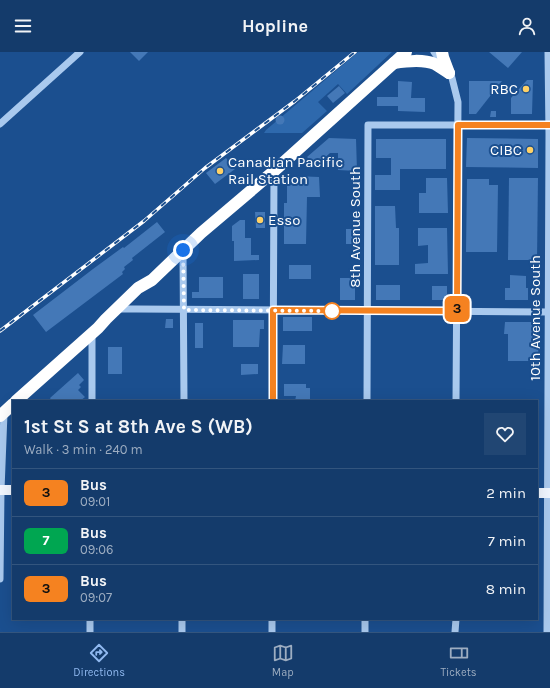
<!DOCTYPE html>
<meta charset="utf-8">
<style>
:root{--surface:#143b6b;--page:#214673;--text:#f1f3f6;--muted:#9dadc1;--line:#33557e;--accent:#90b9f0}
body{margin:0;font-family:Karla,sans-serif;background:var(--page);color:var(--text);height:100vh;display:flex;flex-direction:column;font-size:15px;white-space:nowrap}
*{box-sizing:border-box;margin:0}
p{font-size:13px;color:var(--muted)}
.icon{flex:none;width:22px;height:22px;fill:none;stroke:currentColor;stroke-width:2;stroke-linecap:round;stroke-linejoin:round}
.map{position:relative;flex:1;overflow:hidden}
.drawer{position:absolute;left:12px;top:348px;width:526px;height:220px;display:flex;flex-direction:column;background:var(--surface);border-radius:0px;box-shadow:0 4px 16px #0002,0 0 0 1px var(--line)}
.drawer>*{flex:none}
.badge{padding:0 8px;border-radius:6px;font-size:14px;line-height:26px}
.you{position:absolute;width:20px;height:20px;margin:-10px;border:3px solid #fff;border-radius:50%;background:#1a73e8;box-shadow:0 0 0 6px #1a73e833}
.map>.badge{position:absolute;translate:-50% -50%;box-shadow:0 0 0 2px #fff}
.round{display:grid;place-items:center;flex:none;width:42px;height:42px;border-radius:0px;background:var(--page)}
.head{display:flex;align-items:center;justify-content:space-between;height:68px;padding:0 12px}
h1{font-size:19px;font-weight:700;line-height:30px}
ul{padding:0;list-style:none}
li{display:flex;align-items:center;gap:12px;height:48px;padding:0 12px;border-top:1px solid var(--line)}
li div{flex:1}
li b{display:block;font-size:15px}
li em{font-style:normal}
li .badge{min-width:44px;font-weight:700;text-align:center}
header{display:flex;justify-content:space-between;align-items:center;height:52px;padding:0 12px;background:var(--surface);font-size:18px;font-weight:700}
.tabs{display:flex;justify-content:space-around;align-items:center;height:56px;border-top:1px solid var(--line);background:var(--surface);font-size:11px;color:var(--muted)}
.tabs a{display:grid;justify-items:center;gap:2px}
.tabs .current{color:var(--accent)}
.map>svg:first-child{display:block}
.green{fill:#2e69ad}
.building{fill:#4478b7}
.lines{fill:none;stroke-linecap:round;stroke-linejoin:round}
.minor{stroke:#a9c9ee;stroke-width:7}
.major{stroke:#f0f6ff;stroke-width:10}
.highway{stroke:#fff;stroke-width:12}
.rail-casing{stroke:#fff;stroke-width:3.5}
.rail{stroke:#1b4f8f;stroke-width:2;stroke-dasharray:6;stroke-linecap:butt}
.line-casing{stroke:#fff;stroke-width:9}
.line{stroke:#f58220;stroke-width:6}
.walk{stroke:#fff;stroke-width:4;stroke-dasharray:0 7.2}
.poi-dot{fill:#ffd166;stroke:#1b4f8f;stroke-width:1.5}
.stop-dot{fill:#fff;stroke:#f58220;stroke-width:2}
.labels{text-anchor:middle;stroke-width:4;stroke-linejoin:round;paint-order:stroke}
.poi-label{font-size:15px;fill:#fff;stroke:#1b4f8f;text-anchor:end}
.street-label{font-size:15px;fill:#fff;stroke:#1b4f8f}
</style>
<header><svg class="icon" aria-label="menu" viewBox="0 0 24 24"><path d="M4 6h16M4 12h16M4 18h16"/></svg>Hopline<svg class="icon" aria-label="person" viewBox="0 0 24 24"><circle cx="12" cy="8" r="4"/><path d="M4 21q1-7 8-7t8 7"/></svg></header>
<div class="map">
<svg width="550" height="580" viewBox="0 0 550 580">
<rect width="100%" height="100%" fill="#1b4f8f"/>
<path class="green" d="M 358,0 L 392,0 L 347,42 L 338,32 L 318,50 L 327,59 L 302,81 L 264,81 L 266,78 Z"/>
<g class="building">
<path d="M 130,0 L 148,0 L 139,9 Z"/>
<path d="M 489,0 L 522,0 L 508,16 Z"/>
<path d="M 527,28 L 533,28 L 532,62 L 511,62 L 511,46 Z"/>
<path d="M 398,29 L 412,30 L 411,46 L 425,46 L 425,60 L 398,59 L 398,54 L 377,54 L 377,45 L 398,45 Z"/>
<path d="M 469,29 L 502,29 L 476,62 L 469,62 Z"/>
<path d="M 339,34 L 345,41 L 333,51 L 327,44 Z"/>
<path d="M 491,59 L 496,59 L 496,65 L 490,65 Z"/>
<circle cx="280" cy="68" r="4.5"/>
<path d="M 329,86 L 356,87 L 357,119 L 338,118 L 338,101 L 330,101 L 316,114 L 307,105 Z"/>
<path d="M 467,86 L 538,87 L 538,116 L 466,115 Z"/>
<path d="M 376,87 L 446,87 L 446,117 L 400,117 L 400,138 L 375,138 L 375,123 L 391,123 L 391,106 L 376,106 Z"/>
<path d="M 226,106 L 235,117 L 215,132 L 206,121 Z"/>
<path d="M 294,124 L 319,125 L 320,145 L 307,145 L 306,192 L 284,192 L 284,151 L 287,151 L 287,134 Z"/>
<path d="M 426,126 L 447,126 L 448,161 L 419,161 L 419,141 L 426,141 Z"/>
<path d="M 509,126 L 538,126 L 537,208 L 508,208 Z"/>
<path d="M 467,127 L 489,127 L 489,133 L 498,133 L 497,200 L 466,200 Z"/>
<path d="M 375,154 L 395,154 L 396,176 L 399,176 L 399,213 L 375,213 Z"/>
<path d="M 255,160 L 265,160 L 265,176 L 256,176 Z"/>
<path d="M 240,168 L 245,168 L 245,186 L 251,186 L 251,203 L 259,203 L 259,208 L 234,209 L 234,189 L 232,189 L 232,174 Z"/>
<path d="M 157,170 L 165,180 L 132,206 L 133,208 L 124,215 L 125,217 L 122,220 L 123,222 L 46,280 L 33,263 L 93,217 L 123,195 L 124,196 Z"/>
<path d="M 418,176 L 447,176 L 448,222 L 415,222 L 415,212 L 428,211 L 428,193 L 418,194 Z"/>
<rect x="346" y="177" width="12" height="15"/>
<rect x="289" y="213" width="22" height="14"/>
<rect x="243" y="222" width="16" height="25"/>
<path d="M 510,223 L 526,224 L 526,236 L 528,236 L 528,248 L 505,248 L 505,236 L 510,236 Z"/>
<path d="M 199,225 L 223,225 L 223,246 L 192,246 L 192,240 L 199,240 Z"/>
<rect x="340" y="226" width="15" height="22"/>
<rect x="376" y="233" width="24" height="15"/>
<rect x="432" y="234" width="15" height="14"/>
<rect x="283" y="265" width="29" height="14"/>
<path d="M 166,267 L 173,267 L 173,276 L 165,276 Z"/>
<path d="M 233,268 L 264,268 L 264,277 L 260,277 L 259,295 L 233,295 Z"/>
<path d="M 505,270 L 532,270 L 539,277 L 538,309 L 508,309 L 508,282 L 504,282 Z"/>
<rect x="195" y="271" width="8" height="25"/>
<path d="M 283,293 L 305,293 L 305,312 L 282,312 Z"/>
<rect x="108" y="295" width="14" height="27"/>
<path d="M 241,312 L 258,312 L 258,322 L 241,323 Z"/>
<path d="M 78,321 L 84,328 L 79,333 L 81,335 L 78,338 L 85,345 L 80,349 L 52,349 L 50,346 Z"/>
<path d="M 284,332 L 306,332 L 306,336 L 310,336 L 310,349 L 295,349 L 296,344 L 284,344 Z"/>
</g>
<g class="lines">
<g class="minor">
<path d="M 434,0 L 443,12 L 452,26 L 458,50 L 456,349"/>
<path d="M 0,72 L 80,0"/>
<path d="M 183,198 L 184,349"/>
<path d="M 116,257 L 136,257 L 550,260"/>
<path d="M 92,349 L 92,281"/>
<path d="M 273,349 L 274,118"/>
<path d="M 367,349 L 368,73 L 550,73"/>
<path d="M 0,527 L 1,438 L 4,361"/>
<path d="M 90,580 L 90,567"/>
<path d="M 182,580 L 182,567"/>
<path d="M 272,580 L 272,567"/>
<path d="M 365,580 L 365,567"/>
<path d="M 455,580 L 456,567"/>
<path d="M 547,580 L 549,82 L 548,0"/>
</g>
<g class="major">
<path d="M 0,438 L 13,438"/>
<path d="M 537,441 L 550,441"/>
</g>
<g class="highway">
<path d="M 442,0 L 443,5 L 449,21"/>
<path d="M 394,11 C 407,9 423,7 435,12 C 440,15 444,18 449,21"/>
<path d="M 16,349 L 98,276 L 106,267 L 138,236 L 152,228 L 201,181 L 274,119 L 406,0"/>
<path d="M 0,364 L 13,352"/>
</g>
<defs>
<path id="rail" d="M 0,279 L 144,169 L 205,116 L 295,49 L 355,0"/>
</defs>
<use href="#rail" class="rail-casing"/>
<use href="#rail" class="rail"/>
</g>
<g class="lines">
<defs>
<path id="line" d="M 273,349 L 273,258 L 457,259 L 458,73 L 550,73"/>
</defs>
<use href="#line" class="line-casing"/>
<use href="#line" class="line"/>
<path class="walk" d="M 183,198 L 184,258 L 336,259 L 332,259"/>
</g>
<g class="poi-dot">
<circle cx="526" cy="37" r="4"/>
<circle cx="530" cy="98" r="4"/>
<circle cx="220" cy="119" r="4"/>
<circle cx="260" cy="168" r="4"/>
</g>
<circle class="stop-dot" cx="332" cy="259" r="8"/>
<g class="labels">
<g class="poi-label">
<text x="518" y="42">RBC</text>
<text x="522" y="103">CIBC</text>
<text x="228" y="115" text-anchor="start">Canadian Pacific<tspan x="228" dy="17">Rail Station</tspan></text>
<text x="268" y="173" text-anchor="start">Esso</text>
</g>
<g class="street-label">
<text transform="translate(355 175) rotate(-90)" y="5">8th Avenue South</text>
<text transform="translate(535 266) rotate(-90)" y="5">10th Avenue South</text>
</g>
</g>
</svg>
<div class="you" style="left:183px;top:198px"></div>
<b class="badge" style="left:457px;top:257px;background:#f58220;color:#111">3</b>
<section class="drawer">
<div class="head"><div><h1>1st St S at 8th Ave S (WB)</h1><p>Walk · 3 min · 240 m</p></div><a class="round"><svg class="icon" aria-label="heart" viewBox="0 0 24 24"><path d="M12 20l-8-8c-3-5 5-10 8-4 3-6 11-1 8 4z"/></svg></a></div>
<ul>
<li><span class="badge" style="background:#f58220;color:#111">3</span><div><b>Bus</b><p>09:01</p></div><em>2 min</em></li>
<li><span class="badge" style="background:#00a651;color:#fff">7</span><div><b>Bus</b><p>09:06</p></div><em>7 min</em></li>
<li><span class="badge" style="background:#f58220;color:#111">3</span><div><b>Bus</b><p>09:07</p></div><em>8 min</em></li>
</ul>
</section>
</div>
<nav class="tabs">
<a class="current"><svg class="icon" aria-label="directions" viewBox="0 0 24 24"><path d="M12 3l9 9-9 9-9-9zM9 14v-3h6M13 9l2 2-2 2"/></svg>Directions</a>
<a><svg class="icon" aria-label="map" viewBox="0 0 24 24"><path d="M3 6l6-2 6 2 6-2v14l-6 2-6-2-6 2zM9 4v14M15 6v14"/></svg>Map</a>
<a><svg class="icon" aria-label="tickets" viewBox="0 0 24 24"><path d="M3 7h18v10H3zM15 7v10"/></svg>Tickets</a>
</nav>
